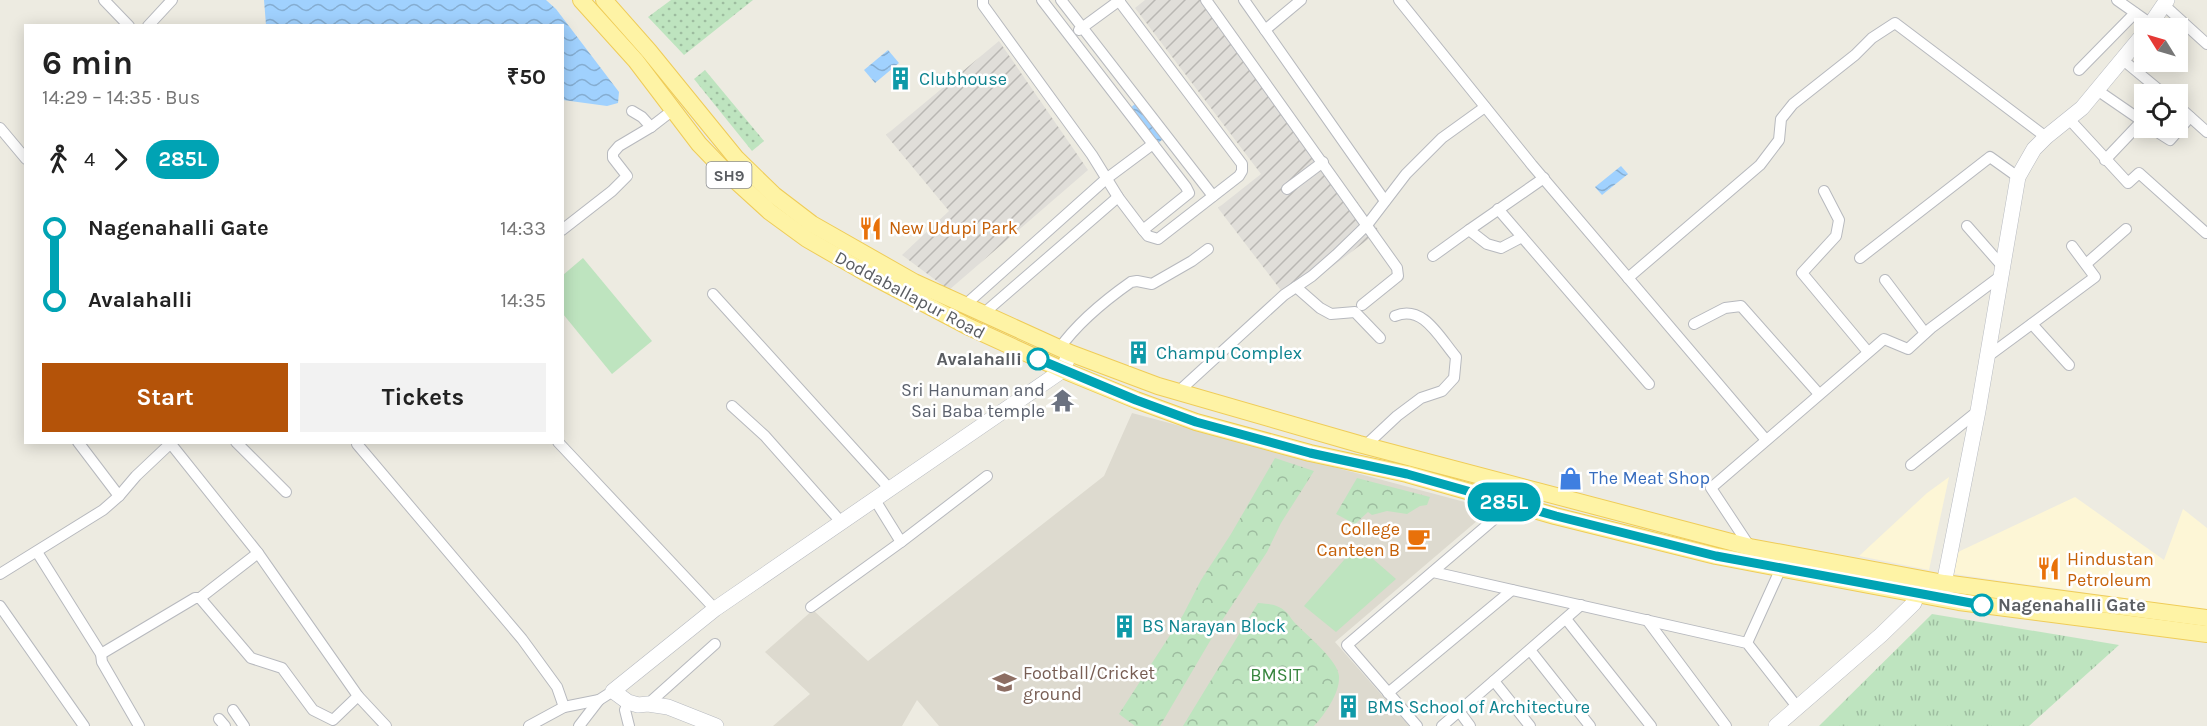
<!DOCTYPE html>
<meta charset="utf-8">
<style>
:root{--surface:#fff;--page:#f2f2f2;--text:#222;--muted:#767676;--accent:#b45309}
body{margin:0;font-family:Karla,sans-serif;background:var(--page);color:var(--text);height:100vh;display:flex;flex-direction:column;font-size:22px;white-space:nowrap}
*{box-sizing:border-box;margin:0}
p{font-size:20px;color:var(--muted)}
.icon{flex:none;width:33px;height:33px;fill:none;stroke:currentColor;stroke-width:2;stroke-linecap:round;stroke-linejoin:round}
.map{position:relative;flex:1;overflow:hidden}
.sheet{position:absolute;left:24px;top:24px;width:540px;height:420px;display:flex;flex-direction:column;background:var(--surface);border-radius:0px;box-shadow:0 3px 15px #0003}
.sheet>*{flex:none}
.badge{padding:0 12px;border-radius:20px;font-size:21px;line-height:39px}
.needle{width:39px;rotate:307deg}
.fabs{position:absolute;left:2134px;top:18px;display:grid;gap:12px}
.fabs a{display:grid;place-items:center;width:54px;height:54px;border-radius:0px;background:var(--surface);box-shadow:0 3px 15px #0003;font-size:30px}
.map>.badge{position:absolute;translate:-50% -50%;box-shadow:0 0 0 3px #fff}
.legs{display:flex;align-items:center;gap:9px;height:66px;padding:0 18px;font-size:20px}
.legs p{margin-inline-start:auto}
.overview{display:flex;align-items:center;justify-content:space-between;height:102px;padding:0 18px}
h1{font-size:33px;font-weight:700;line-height:45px}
.primary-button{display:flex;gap:12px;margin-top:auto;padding:12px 18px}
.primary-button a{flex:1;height:69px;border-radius:0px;background:var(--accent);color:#fff;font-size:24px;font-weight:700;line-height:69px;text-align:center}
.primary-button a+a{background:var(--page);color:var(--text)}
ul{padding:0 18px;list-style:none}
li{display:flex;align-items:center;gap:21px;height:72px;font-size:22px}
li i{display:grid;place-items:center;width:9px;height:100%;margin:0 8px;background:currentColor}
li i::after{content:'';width:15px;height:15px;margin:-8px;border:4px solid;border-radius:50%;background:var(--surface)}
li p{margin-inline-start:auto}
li:first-child i{background:linear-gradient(#0000 50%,currentColor 0)}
li:last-child i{background:linear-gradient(currentColor 50%,#0000 0)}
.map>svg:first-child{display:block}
.commercial{fill:#fdf6d6}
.industrial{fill:url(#industrial-furrows)}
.education{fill:#dddacf}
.grass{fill:url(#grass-tufts)}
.park{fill:url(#park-crowns)}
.garden{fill:url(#garden-dots)}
.pitch{fill:#bee4bf}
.water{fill:url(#water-waves)}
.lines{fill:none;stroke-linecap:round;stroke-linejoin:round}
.street-casing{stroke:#b7b9be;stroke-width:12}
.secondary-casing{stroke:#b7bac0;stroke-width:16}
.primary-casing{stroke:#efcc58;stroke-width:18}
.street{stroke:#fff;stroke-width:10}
.secondary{stroke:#fff;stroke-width:15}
.primary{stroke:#fef3a5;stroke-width:16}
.line-1-casing{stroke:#fff;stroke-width:14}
.line-1{stroke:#00a3b4;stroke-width:9}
.stop-1-dot{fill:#fff;stroke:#00a3b4;stroke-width:3}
.labels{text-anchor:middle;stroke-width:5;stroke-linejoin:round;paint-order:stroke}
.shield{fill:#fff;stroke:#8c8e91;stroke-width:1.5}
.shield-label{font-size:16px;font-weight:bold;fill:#5a5d62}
.culture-label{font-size:18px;fill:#0d838f;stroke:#fff;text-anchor:start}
.food-label{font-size:18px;fill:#c56008;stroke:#fff;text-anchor:start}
.street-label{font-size:18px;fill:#5a5d62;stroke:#fff}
.stop-label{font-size:18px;font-weight:bold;fill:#5a5d62;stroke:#fff;text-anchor:end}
.worship-label{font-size:18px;fill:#5b616d;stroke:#fff;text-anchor:end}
.shop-label{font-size:18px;fill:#366cbe;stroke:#fff;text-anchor:start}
.education-label{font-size:18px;fill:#785e54;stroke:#fff;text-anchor:start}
.park-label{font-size:18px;fill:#36853d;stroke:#fff}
</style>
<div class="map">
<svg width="2207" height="726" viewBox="0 0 2207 726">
<defs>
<pattern id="industrial-furrows" width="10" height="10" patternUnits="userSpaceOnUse" patternTransform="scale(1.5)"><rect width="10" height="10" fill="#e0ded9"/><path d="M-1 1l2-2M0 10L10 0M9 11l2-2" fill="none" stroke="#b9b7b3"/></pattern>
<pattern id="grass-tufts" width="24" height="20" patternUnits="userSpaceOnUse" patternTransform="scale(1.5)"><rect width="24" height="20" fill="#bee4bf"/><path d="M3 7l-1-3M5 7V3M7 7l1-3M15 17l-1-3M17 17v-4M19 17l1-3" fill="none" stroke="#9dbc9f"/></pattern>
<pattern id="park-crowns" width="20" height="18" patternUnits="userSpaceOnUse" patternTransform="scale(1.5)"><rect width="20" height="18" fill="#bee4bf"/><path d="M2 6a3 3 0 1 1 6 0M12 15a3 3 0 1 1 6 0" fill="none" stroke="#9dbc9f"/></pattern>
<pattern id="garden-dots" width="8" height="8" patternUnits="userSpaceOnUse" patternTransform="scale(1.5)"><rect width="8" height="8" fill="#bee4bf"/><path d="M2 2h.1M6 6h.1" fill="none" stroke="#9dbc9f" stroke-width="1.8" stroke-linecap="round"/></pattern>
<pattern id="water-waves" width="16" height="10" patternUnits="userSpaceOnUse" patternTransform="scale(1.5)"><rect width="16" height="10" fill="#a0d1fe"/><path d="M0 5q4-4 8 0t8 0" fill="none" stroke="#85add1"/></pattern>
</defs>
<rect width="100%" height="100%" fill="#edebe1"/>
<g class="commercial">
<path d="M 1949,477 L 1929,570 L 1859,556 L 1927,493 Z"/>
<path d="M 2075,497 L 2164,560 L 2183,509 L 2207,528 L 2207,610 L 1954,574 L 1958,552 Z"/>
</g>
<g class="industrial">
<path d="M 1145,0 L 1204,0 L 1379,231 L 1292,297 L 1283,293 L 1218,208 L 1261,174 L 1135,8 Z"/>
<path d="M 999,41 L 1088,170 L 949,290 L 902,255 L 949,211 L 886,135 Z"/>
</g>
<path class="education" d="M 1132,413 L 1491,509 L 1335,642 L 1409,726 L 939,726 L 917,700 L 902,726 L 773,726 L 810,694 L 765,652 L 813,610 L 868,661 L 1104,476 Z"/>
<path class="grass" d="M 1932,614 L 2119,645 L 2029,726 L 1819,726 Z"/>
<g class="park">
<path d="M 1275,458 L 1314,471 L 1281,523 L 1267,552 L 1223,619 L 1160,726 L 1135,726 L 1119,714 L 1183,615 L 1201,580 L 1231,534 Z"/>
<path d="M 1357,478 L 1430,497 L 1427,505 L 1420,506 L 1407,514 L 1387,511 L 1372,515 L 1368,512 L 1355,524 L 1336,514 Z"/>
<path d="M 1258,603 C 1268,604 1277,604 1285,611 C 1289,614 1291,619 1294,622 C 1305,634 1338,660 1339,676 C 1340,693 1325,714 1314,726 L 1183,726 Z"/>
</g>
<g class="garden">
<path d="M 671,0 L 753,0 L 684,55 L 648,17 Z"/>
<path d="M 705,70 L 764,141 L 752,151 L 694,79 Z"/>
</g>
<g class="pitch">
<path d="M 583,258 L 652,341 L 612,374 L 563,314 L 563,275 Z"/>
<path d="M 1357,545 L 1396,579 L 1336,632 L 1304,606 Z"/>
</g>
<g class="water">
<path d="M 264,0 L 546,0 L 556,9 L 619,92 L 618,103 L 607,106 L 563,100 L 562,26 L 266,25 Z"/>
<path d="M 888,50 L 899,63 L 875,83 L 864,70 Z"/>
<path d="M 1141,99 L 1169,134 L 1157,144 L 1129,109 Z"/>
<path d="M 1621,166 L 1628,174 L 1602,195 L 1595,187 Z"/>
</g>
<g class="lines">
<defs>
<g id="street">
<path d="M 104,0 L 129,26"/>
<path d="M 983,0 L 983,5 L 1092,155 L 1118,197 L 1143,230 L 1189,193 L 1186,187 L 1042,0"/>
<path d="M 1061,0 L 1213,196"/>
<path d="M 1206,0 L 1397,268 L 1398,276 L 1362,305"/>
<path d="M 1244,0 L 1385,201"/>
<path d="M 1399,0 L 1532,165 L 1766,440"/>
<path d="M 2117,0 L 2151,24"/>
<path d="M 1119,1 L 1242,164 L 1242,171 L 1239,176 L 1158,239 L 1148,236 L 1143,230"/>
<path d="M 2164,5 L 2207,44"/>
<path d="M 148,26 L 172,0"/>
<path d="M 1079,30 L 1120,0"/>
<path d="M 1265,30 L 1301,0"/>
<path d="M 2123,60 L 2164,94"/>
<path d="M 2079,70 L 2135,13"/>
<path d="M 2097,90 L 2145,123"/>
<path d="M 2178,106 L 2207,132"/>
<path d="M 632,111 L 642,117 L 651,127"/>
<path d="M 2069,119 L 2128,183 L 2139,173 L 2206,233"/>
<path d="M 0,128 L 26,159"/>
<path d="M 2151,128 L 2170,140 L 2190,117"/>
<path d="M 2105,160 L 2142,121"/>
<path d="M 1287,189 L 1323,162"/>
<path d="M 1824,191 L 1839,220 L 1836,236 L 1802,273 L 1868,352"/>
<path d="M 1498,209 L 1649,384"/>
<path d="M 1967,226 L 2003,267"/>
<path d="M 562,230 L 612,191 L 627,176 L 613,158 L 613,153 L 619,146 L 651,127 L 673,110"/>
<path d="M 1469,230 L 1544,178"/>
<path d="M 1433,256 L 1469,230 L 1487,244 L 1501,248 L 1522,237"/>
<path d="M 1860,258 L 1990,157 L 2018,177"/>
<path d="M 2086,264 L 2126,229"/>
<path d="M 1628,278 L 1760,165 L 1779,140 L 1781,119 L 1793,104 L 1855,55 L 1872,38 L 1895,23 L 2046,137"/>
<path d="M 1885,280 L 1925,333"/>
<path d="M 1296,287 L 1320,308 L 1331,314 L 1355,312 L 1380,338"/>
<path d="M 713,294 L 889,488"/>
<path d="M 964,306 L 1106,179 L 1153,144"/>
<path d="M 983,314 L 1118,197"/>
<path d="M 1694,324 L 1725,308 L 1741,306 L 1819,394"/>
<path d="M 2032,324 L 2069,365"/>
<path d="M 1059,349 C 1078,322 1104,301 1131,282 L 1137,281 L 1152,284 L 1192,261 L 1208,249"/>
<path d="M 1987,357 L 2095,277 L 2072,246"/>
<path d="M 1178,392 L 1284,295 L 1312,276 L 1336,255 L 1367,225 L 1406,174 L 1442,138 L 1485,107"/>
<path d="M 732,406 L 765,436 L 842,523"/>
<path d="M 78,442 L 119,496"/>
<path d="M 236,442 L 286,492"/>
<path d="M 558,442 L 715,609"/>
<path d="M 357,444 L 522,639 L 557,687 L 564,707"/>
<path d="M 1365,446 L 1397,416 L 1421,398 L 1442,391 L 1454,378 L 1456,357 C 1439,337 1423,304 1395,316"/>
<path d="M 1911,465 L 1978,411"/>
<path d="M 875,500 L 901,542 L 987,476"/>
<path d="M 1750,547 L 1711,488 L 1884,339 L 1908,349 L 1931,328 L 2002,275"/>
<path d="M 37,552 L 101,654 L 102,662 L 139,726"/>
<path d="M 1433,572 L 1747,643 L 1798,708"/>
<path d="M 0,574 L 103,510 L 119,496 L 136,476 L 172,442"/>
<path d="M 200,598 L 258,553"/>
<path d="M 0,606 L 84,726"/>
<path d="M 811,607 L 901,542"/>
<path d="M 1566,619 L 1651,726"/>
<path d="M 1647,620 L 1726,726"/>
<path d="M 1747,643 L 1781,568"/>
<path d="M 1530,650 L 1590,726"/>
<path d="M 101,654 L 195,598 L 200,598 L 251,658 L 282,668 L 313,710 L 333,720 L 358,696 L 258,553 L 171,444"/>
<path d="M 1494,681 L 1530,726"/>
<path d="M 1388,693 L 1512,590"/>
<path d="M 358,696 L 386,726"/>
<path d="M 628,702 L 625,710 L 629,726"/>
<path d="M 648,704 L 715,644"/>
<path d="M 233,710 L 244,726"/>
<path d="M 1459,711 L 1470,726"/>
<path d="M 219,719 L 225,726"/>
<path d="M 529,726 L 564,707 L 599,700 L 613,691"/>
<path d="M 579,726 L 599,700"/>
<path d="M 1417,726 L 1347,645 L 1499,515"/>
<path d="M 1442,726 L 1581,605"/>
</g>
<g id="secondary">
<path d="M 2148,28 L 2167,0"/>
<path d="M 1942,594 L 1978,411 L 2018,177 L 2034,149 L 2046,137 L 2082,108 L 2145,32"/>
<path d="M 716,726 L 668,707 L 648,704 L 638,705 L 628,702 L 613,691 L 715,609 L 1063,370 L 1067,360"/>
<path d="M 1776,726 L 1881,635 L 1914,603 L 1917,594"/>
</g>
<g id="primary">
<path d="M 581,0 L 636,61 L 699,144 L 725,171 L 770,212 L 807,239 L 866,273 L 967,326 L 1063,370 L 1136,400 L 1196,422 L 1310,453 L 1407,474 L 1555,516 L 1716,556 L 1959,602 L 2207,634"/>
<path d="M 604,0 L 649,51 L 736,158 L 774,195 L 812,224 L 914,282 L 1070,353 L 1158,386 L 1359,444 L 1750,547 L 1944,583 L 2207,618"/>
</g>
</defs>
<use href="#street" class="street-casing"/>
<use href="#secondary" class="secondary-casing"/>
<use href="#primary" class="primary-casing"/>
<use href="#street" class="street"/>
<use href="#secondary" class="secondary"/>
<use href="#primary" class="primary"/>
</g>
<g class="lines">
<defs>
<path id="line-1" d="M 1038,359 L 1136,400 L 1196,422 L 1310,453 L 1407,474 L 1556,516 L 1716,556 L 1982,605"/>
</defs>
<use href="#line-1" class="line-1-casing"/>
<use href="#line-1" class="line-1"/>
</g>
<defs>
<symbol id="building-bare" viewBox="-9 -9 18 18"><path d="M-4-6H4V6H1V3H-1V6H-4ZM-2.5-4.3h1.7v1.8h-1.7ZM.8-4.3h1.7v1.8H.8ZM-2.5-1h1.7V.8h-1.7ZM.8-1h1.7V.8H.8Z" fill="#0f9aa8" stroke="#fff" stroke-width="2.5" paint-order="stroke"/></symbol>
<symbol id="restaurant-bare" viewBox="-9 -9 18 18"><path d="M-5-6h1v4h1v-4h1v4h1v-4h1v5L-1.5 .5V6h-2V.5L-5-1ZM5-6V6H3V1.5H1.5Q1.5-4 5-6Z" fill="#e8710a" stroke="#fff" stroke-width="2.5" paint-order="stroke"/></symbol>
<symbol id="temple-bare" viewBox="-9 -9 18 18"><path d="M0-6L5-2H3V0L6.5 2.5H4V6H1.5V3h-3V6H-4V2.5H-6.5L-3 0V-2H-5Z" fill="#6b7280" stroke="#fff" stroke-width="2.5" paint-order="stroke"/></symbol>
<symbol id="shop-bare" viewBox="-9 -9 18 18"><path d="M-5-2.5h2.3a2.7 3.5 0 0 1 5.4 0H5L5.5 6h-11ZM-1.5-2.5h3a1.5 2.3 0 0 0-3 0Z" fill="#3f7fe0" stroke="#fff" stroke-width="2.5" paint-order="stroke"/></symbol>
<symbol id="cafe-bare" viewBox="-9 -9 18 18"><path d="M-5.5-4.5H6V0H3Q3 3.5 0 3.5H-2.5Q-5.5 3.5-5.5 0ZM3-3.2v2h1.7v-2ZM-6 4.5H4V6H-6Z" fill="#e8710a" stroke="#fff" stroke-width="2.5" paint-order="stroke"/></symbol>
<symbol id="university-bare" viewBox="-9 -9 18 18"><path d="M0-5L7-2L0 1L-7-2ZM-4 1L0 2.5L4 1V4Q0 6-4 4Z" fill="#8d6e63" stroke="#fff" stroke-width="2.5" paint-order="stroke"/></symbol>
</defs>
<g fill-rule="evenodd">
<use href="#building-bare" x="884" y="62" width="33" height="33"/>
<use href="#restaurant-bare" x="854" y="212" width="33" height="33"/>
<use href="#building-bare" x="1122" y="336" width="33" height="33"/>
<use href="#temple-bare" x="1046" y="384" width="33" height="33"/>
<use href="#shop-bare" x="1554" y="462" width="33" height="33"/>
<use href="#cafe-bare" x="1402" y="522" width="33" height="33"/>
<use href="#restaurant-bare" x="2032" y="552" width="33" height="33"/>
<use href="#building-bare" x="1108" y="610" width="33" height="33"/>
<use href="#university-bare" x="988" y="666" width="33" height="33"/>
<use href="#building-bare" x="1332" y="690" width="33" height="33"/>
</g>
<g class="stop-1-dot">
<circle cx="1038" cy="359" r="10"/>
<circle cx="1982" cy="605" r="10"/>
</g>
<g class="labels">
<rect class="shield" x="706.5" y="162" width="45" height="26" rx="4.5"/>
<g class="shield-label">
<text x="729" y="181">SH9</text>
</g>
<g class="culture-label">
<text x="919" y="85">Clubhouse</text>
<text x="1156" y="359">Champu Complex</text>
<text x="1142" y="632">BS Narayan Block</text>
<text x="1367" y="713">BMS School of Architecture</text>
</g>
<g class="food-label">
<text x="889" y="234">New Udupi Park</text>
<text x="1400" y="535" text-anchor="end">College<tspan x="1400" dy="21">Canteen B</tspan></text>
<text x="2067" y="565">Hindustan<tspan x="2067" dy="21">Petroleum</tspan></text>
</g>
<g class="street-label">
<text transform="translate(910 295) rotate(28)" y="6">Doddaballapur Road</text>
</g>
<g class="stop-label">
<text x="1022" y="365">Avalahalli</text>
<text x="1998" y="611" text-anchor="start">Nagenahalli Gate</text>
</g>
<g class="worship-label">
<text x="1045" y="396">Sri Hanuman and<tspan x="1045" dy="21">Sai Baba temple</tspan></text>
</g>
<g class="shop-label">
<text x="1589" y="484">The Meat Shop</text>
</g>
<g class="education-label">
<text x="1023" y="679">Football/Cricket<tspan x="1023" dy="21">ground</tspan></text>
</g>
<g class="park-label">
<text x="1276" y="681">BMSIT</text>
</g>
</g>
</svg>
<div class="fabs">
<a><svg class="needle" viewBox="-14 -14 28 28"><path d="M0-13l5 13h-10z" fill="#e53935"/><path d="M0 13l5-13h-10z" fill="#767676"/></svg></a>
<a><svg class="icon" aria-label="locate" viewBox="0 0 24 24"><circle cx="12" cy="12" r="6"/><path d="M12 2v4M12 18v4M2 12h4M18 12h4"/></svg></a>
</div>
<b class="badge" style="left:1504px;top:502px;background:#00a3b4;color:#fff">285L</b>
<section class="sheet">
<div class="overview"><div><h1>6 min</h1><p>14:29 – 14:35 · Bus</p></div><b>₹50</b></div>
<div class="legs"><svg class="icon" aria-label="walk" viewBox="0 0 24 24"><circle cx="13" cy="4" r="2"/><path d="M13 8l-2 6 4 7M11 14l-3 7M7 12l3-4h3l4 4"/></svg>4<svg class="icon" aria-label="forward" viewBox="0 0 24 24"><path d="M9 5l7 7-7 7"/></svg><b class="badge" style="background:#00a3b4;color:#fff">285L</b></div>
<ul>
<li><i style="color:#00a3b4"></i><b>Nagenahalli Gate</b><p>14:33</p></li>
<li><i style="color:#00a3b4"></i><b>Avalahalli</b><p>14:35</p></li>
</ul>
<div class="primary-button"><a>Start</a><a>Tickets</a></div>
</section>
</div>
